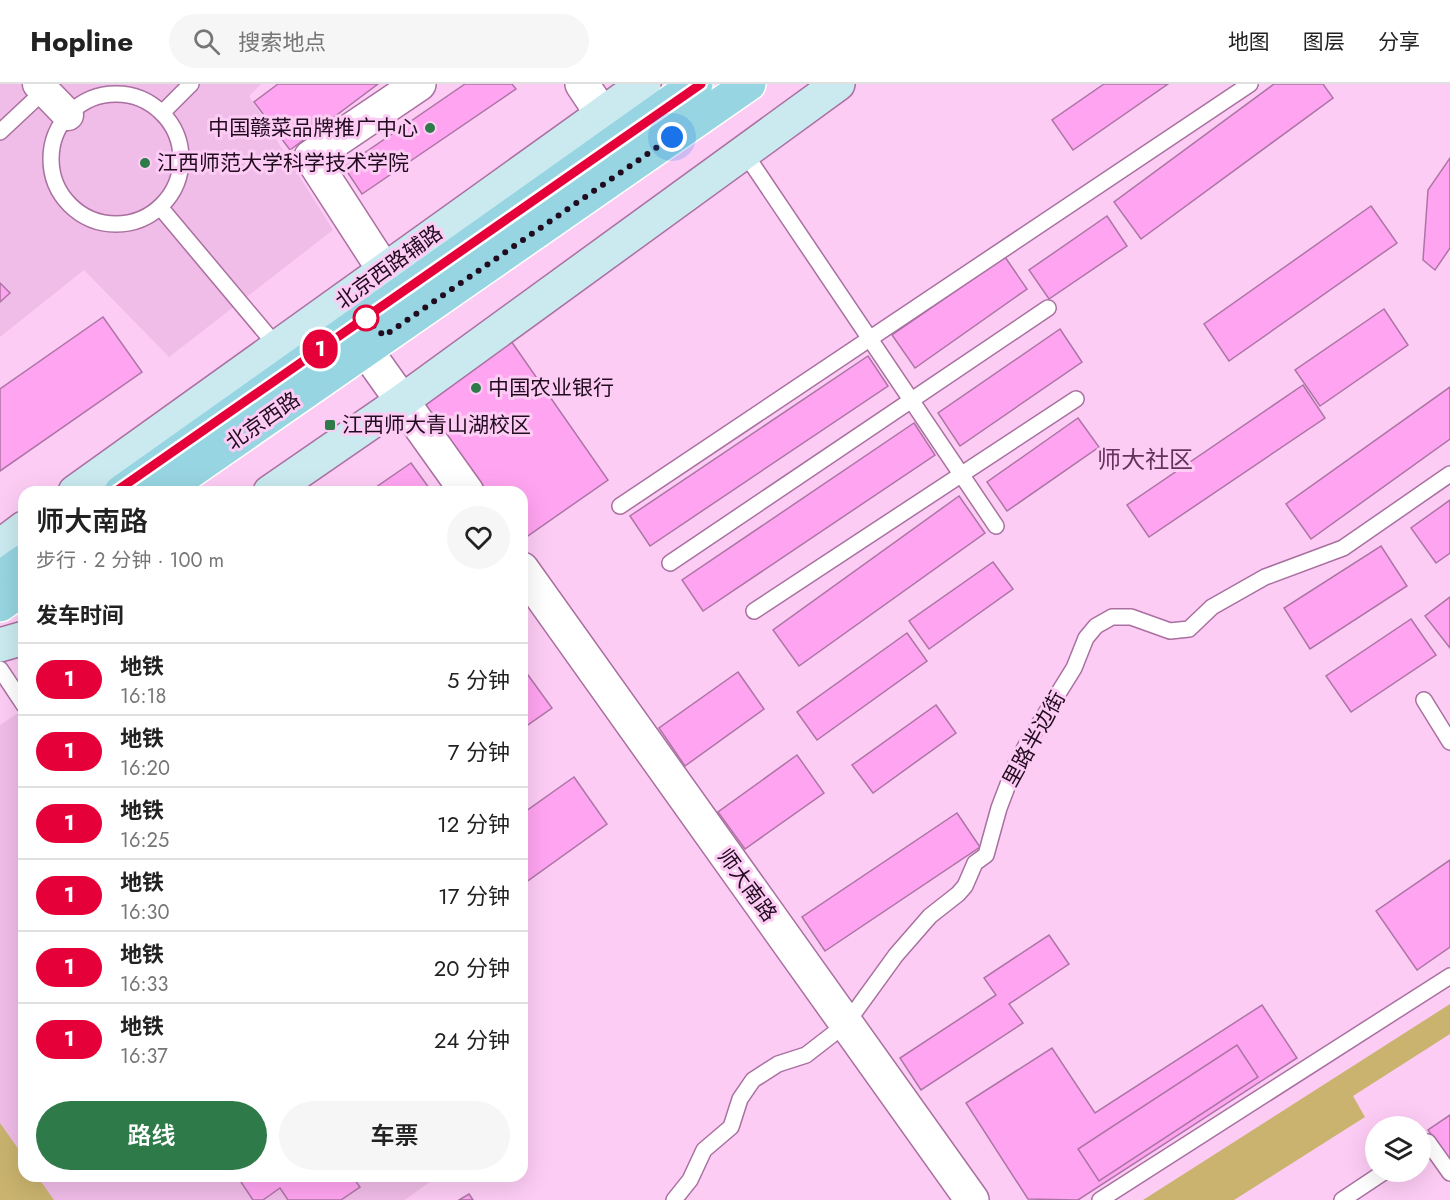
<!DOCTYPE html>
<html lang="zh">
<meta charset="utf-8">
<style>
:root{--surface:#fff;--page:#f6f6f6;--text:#222;--muted:#767676;--line:#e0e0e0;--accent:#2e7a49}
body{margin:0;font-family:Jost,"Noto Sans SC",sans-serif;background:var(--page);color:var(--text);height:100vh;display:flex;flex-direction:column;font-size:22px;white-space:nowrap}
*{box-sizing:border-box;margin:0}
p{font-size:20px;color:var(--muted)}
.icon{flex:none;width:33px;height:33px;fill:none;stroke:currentColor;stroke-width:2;stroke-linecap:round;stroke-linejoin:round}
.map{position:relative;flex:1;overflow:hidden}
.sheet{position:absolute;left:18px;top:402px;width:510px;height:696px;display:flex;flex-direction:column;background:var(--surface);border-radius:18px;box-shadow:0 6px 24px #0002}
.sheet>*{flex:none}
.badge{padding:0 12px;border-radius:20px;font-size:21px;line-height:39px}
.controls{position:absolute;left:1365px;top:1032px;display:grid;gap:12px}
.controls a{display:grid;place-items:center;width:66px;height:66px;border-radius:50%;background:var(--surface);box-shadow:0 6px 24px #0002;font-size:30px}
.you{position:absolute;width:30px;height:30px;margin:-15px;border:4px solid #fff;border-radius:50%;background:#1a73e8;box-shadow:0 0 0 9px #1a73e833}
.map>.badge{position:absolute;translate:-50% -50%;box-shadow:0 0 0 3px #fff}
h2{padding:0 18px;font-size:22px;line-height:54px}
.round{display:grid;place-items:center;flex:none;width:63px;height:63px;border-radius:32px;background:var(--page)}
.headline{display:flex;align-items:center;justify-content:space-between;height:102px;padding:0 18px}
h1{font-size:28px;font-weight:600;line-height:45px}
.cta{display:flex;gap:12px;margin-top:auto;padding:12px 18px}
.cta a{flex:1;height:69px;border-radius:36px;background:var(--accent);color:#fff;font-size:24px;font-weight:600;line-height:69px;text-align:center}
.cta a+a{background:var(--page);color:var(--text)}
ul{padding:0;list-style:none}
li{display:flex;align-items:center;gap:18px;height:72px;padding:0 18px;border-top:2px solid var(--line)}
li div{flex:1}
li b{display:block;font-size:22px}
li em{font-style:normal}
li .badge{min-width:66px;font-weight:700;text-align:center}
header{display:flex;align-items:center;gap:36px;box-sizing:border-box;height:84px;padding:0 30px;background:var(--surface);border-bottom:2px solid var(--line)}
header strong{font-size:28px}
nav{display:flex;gap:33px;margin-inline-start:auto;font-size:21px}
.search{width:420px;height:54px;background:var(--page);display:flex;align-items:center;gap:15px;box-sizing:border-box;padding:0 21px;border-radius:33px;color:var(--muted);font-size:22px}
.map>svg:first-child{display:block}
.built{fill:#f0bce8}
.green{fill:#c9b36f}
.building{fill:#ffa4f1;stroke:#ad75a5;stroke-width:1.5}
.lines{fill:none;stroke-linecap:round;stroke-linejoin:round}
.service-casing{stroke:#a970a0;stroke-width:18}
.minor-casing{stroke:#a970a0;stroke-width:33}
.tertiary-casing{stroke:#a970a0;stroke-width:36}
.secondary-casing{stroke:#a970a0;stroke-width:36}
.primary-casing{stroke:#fff;stroke-width:36}
.service{stroke:#fff;stroke-width:15}
.minor{stroke:#fff;stroke-width:30}
.tertiary{stroke:#fff;stroke-width:33}
.secondary{stroke:#caeaf0;stroke-width:33}
.primary{stroke:#96d5e1;stroke-width:33}
.line-casing{stroke:#fff;stroke-width:14}
.line{stroke:#e60039;stroke-width:9}
.walk{stroke:#210b1e;stroke-width:6;stroke-dasharray:0 10.8}
.poi-dot{fill:#2e7a49;stroke:#fdccf5;stroke-width:2}
.stop-dot{fill:#fff;stroke:#e60039;stroke-width:3}
.labels{text-anchor:middle;stroke-width:6;stroke-linejoin:round;paint-order:stroke}
.poi-label{font-size:21px;fill:#210b1e;stroke:#fdccf5;text-anchor:start}
.street-label{font-size:21px;fill:#210b1e;stroke:#fdccf5}
.quarter-label{font-size:24px;fill:#65325f;stroke:#fdccf5}
</style>
<header>
<strong>Hopline</strong>
<div class="search"><svg class="icon" aria-label="search" viewBox="0 0 24 24"><circle cx="10" cy="10" r="6"/><path d="M15 15l6 6"/></svg>搜索地点</div>
<nav><a>地图</a><a>图层</a><a>分享</a></nav>
</header>
<div class="map">
<svg width="1450" height="1116" viewBox="0 0 1450 1116">
<rect width="100%" height="100%" fill="#fdccf5"/>
<g class="built">
<path d="M 0,0 L 261,0 L 249,12 L 333,146 L 169,273 L 84,186 L 0,253 Z"/>
<path d="M 24,625 L 24,1092 L 438,1092 L 405,1116 L 0,1116 L 0,641 Z"/>
</g>
<g class="green">
<path d="M 1450,920 L 1450,950 L 1353,1012 L 1365,1033 L 1234,1116 L 1143,1116 Z"/>
<path d="M 0,1039 L 24,1073 L 24,1092 L 37,1092 L 54,1116 L 0,1116 Z"/>
</g>
<g class="building">
<path d="M 278,0 L 378,0 L 290,66 L 254,18 Z"/>
<path d="M 465,0 L 512,0 L 516,5 L 362,110 L 344,83 Z"/>
<path d="M 1104,0 L 1168,0 L 1073,66 L 1052,36 Z"/>
<path d="M 1274,0 L 1323,0 L 1333,14 L 1141,155 L 1114,118 Z"/>
<path d="M 1450,74 L 1450,164 L 1435,186 L 1423,176 L 1428,106 Z"/>
<path d="M 1371,122 L 1397,159 L 1229,277 L 1204,240 Z"/>
<path d="M 1107,132 L 1127,162 L 1049,215 L 1029,186 Z"/>
<path d="M 1005,173 L 1027,205 L 915,284 L 892,251 Z"/>
<path d="M 0,199 L 10,209 L 0,218 Z"/>
<path d="M 1384,225 L 1408,261 L 1320,322 L 1295,286 Z"/>
<path d="M 103,233 L 142,288 L 0,387 L 0,305 Z"/>
<path d="M 1060,245 L 1082,278 L 960,362 L 938,329 Z"/>
<path d="M 511,257 L 608,396 L 522,456 L 522,408 L 482,408 L 421,320 Z"/>
<path d="M 868,272 L 888,302 L 650,462 L 630,432 Z"/>
<path d="M 1303,301 L 1325,334 L 1149,453 L 1127,421 Z"/>
<path d="M 1450,303 L 1450,355 L 1311,455 L 1286,420 Z"/>
<path d="M 1078,334 L 1099,363 L 1007,427 L 987,398 Z"/>
<path d="M 914,339 L 935,371 L 703,527 L 682,496 Z"/>
<path d="M 411,379 L 432,408 L 369,408 Z"/>
<path d="M 959,412 L 985,449 L 799,582 L 773,546 Z"/>
<path d="M 1450,416 L 1450,469 L 1436,479 L 1411,444 Z"/>
<path d="M 1381,462 L 1407,502 L 1310,565 L 1284,524 Z"/>
<path d="M 993,478 L 1013,505 L 929,565 L 909,537 Z"/>
<path d="M 1450,513 L 1450,564 L 1425,532 Z"/>
<path d="M 1411,535 L 1436,571 L 1351,628 L 1326,592 Z"/>
<path d="M 907,549 L 927,577 L 817,656 L 797,628 Z"/>
<path d="M 738,588 L 764,625 L 685,682 L 659,644 Z"/>
<path d="M 528,591 L 552,624 L 522,645 L 522,595 Z"/>
<path d="M 936,621 L 956,649 L 873,709 L 852,681 Z"/>
<path d="M 797,671 L 824,709 L 745,765 L 718,728 Z"/>
<path d="M 574,693 L 607,740 L 522,801 L 522,730 Z"/>
<path d="M 957,729 L 980,763 L 825,867 L 802,833 Z"/>
<path d="M 1450,776 L 1450,863 L 1417,886 L 1376,827 Z"/>
<path d="M 1049,851 L 1069,880 L 1009,920 L 1023,939 L 921,1006 L 900,974 L 996,911 L 984,894 Z"/>
<path d="M 1262,921 L 1297,974 L 1078,1116 L 1028,1115 L 966,1019 L 1052,964 L 1095,1029 Z"/>
<path d="M 1237,961 L 1258,993 L 1099,1097 L 1078,1065 Z"/>
<path d="M 1450,1031 L 1450,1076 L 1428,1046 Z"/>
<path d="M 237,1092 L 352,1092 L 360,1103 L 341,1116 L 288,1116 L 280,1104 L 263,1116 L 253,1116 Z"/>
<path d="M 469,1110 L 473,1116 L 459,1116 Z"/>
</g>
<g class="lines">
<defs>
<g id="service">
<circle cx="116" cy="75" r="65"/>
<path d="M 162,29 L 191,0"/>
<path d="M 0,48 L 47,4"/>
<path d="M 744,68 L 996,442"/>
<path d="M 160,123 L 280,266"/>
<path d="M 620,422 L 1250,0"/>
<path d="M 670,479 L 1048,224"/>
<path d="M 754,527 L 1076,315"/>
<path d="M 0,585 L 24,621"/>
<path d="M 1424,616 L 1450,658"/>
<path d="M 1420,1063 L 1428,1058 L 1450,1089"/>
<path d="M 674,1116 L 690,1096 L 704,1066 L 731,1043 L 740,1015 L 753,996 L 778,980 L 806,971 L 846,940 L 896,871 L 930,832 L 958,810 L 965,802 L 975,779 L 986,771 L 999,724 L 1015,682 L 1028,658 L 1074,584 L 1086,554 L 1096,542 L 1112,533 L 1131,533 L 1170,547 L 1189,545 L 1212,523 L 1265,493 L 1343,464 L 1450,390"/>
<path d="M 1100,1116 L 1450,892"/>
<path d="M 1342,1116 L 1384,1088"/>
</g>
<path id="minor" d="M 38,0 L 68,31"/>
<g id="tertiary">
<path d="M 582,0 L 602,30"/>
<path d="M 384,186 L 311,73 L 419,0"/>
<path d="M 365,265 L 467,408"/>
<path d="M 522,485 L 972,1116"/>
</g>
<g id="secondary">
<path d="M 75,408 L 644,0"/>
<path d="M 270,408 L 402,317 L 838,0"/>
<path d="M 0,462 L 24,444"/>
<path d="M 0,561 L 24,554"/>
</g>
<g id="primary">
<path d="M 121,408 L 696,0"/>
<path d="M 161,408 L 749,0"/>
<path d="M 0,494 L 24,477"/>
<path d="M 0,521 L 24,504"/>
</g>
</defs>
<use href="#service" class="service-casing"/>
<use href="#minor" class="minor-casing"/>
<use href="#tertiary" class="tertiary-casing"/>
<use href="#secondary" class="secondary-casing"/>
<use href="#primary" class="primary-casing"/>
<use href="#service" class="service"/>
<use href="#minor" class="minor"/>
<use href="#tertiary" class="tertiary"/>
<use href="#secondary" class="secondary"/>
<use href="#primary" class="primary"/>
</g>
<g class="lines">
<defs>
<path id="line" d="M 115,408 L 701,0"/>
</defs>
<use href="#line" class="line-casing"/>
<use href="#line" class="line"/>
<path class="walk" d="M 366,234 L 384,252 L 672,53"/>
</g>
<g class="poi-dot">
<circle cx="430" cy="44" r="6"/>
<circle cx="145" cy="79" r="6"/>
<circle cx="476" cy="304" r="6"/>
<rect x="324" y="335" width="12" height="12" rx="3"/>
</g>
<circle class="stop-dot" cx="366" cy="234" r="12"/>
<g class="labels">
<g class="poi-label">
<text x="418" y="51" text-anchor="end">中国赣菜品牌推广中心</text>
<text x="157" y="86">江西师范大学科学技术学院</text>
<text x="488" y="311">中国农业银行</text>
<text x="342" y="348">江西师大青山湖校区</text>
</g>
<g class="street-label">
<text transform="translate(389 183) rotate(-36)" y="7">北京西路辅路</text>
<text transform="translate(263 337) rotate(-35)" y="7">北京西路</text>
<text transform="translate(1034 655) rotate(-61)" y="7">里路半边街</text>
<text transform="translate(747 801) rotate(54)" y="7">师大南路</text>
</g>
<g class="quarter-label">
<text x="1145" y="384">师大社区</text>
</g>
</g>
</svg>
<div class="controls">
<a><svg class="icon" aria-label="layers" viewBox="0 0 24 24"><path d="M12 4l9 5-9 5-9-5zM3 14l9 5 9-5"/></svg></a>
</div>
<div class="you" style="left:672px;top:53px"></div>
<b class="badge" style="left:320px;top:265px;background:#e60039;color:#fff">1</b>
<section class="sheet">
<div class="headline"><div><h1>师大南路</h1><p>步行 · 2 分钟 · 100 m</p></div><a class="round"><svg class="icon" aria-label="heart" viewBox="0 0 24 24"><path d="M12 20l-8-8c-3-5 5-10 8-4 3-6 11-1 8 4z"/></svg></a></div>
<h2>发车时间</h2>
<ul>
<li><span class="badge" style="background:#e60039;color:#fff">1</span><div><b>地铁</b><p>16:18</p></div><em>5 分钟</em></li>
<li><span class="badge" style="background:#e60039;color:#fff">1</span><div><b>地铁</b><p>16:20</p></div><em>7 分钟</em></li>
<li><span class="badge" style="background:#e60039;color:#fff">1</span><div><b>地铁</b><p>16:25</p></div><em>12 分钟</em></li>
<li><span class="badge" style="background:#e60039;color:#fff">1</span><div><b>地铁</b><p>16:30</p></div><em>17 分钟</em></li>
<li><span class="badge" style="background:#e60039;color:#fff">1</span><div><b>地铁</b><p>16:33</p></div><em>20 分钟</em></li>
<li><span class="badge" style="background:#e60039;color:#fff">1</span><div><b>地铁</b><p>16:37</p></div><em>24 分钟</em></li>
</ul>
<div class="cta"><a>路线</a><a>车票</a></div>
</section>
</div>
